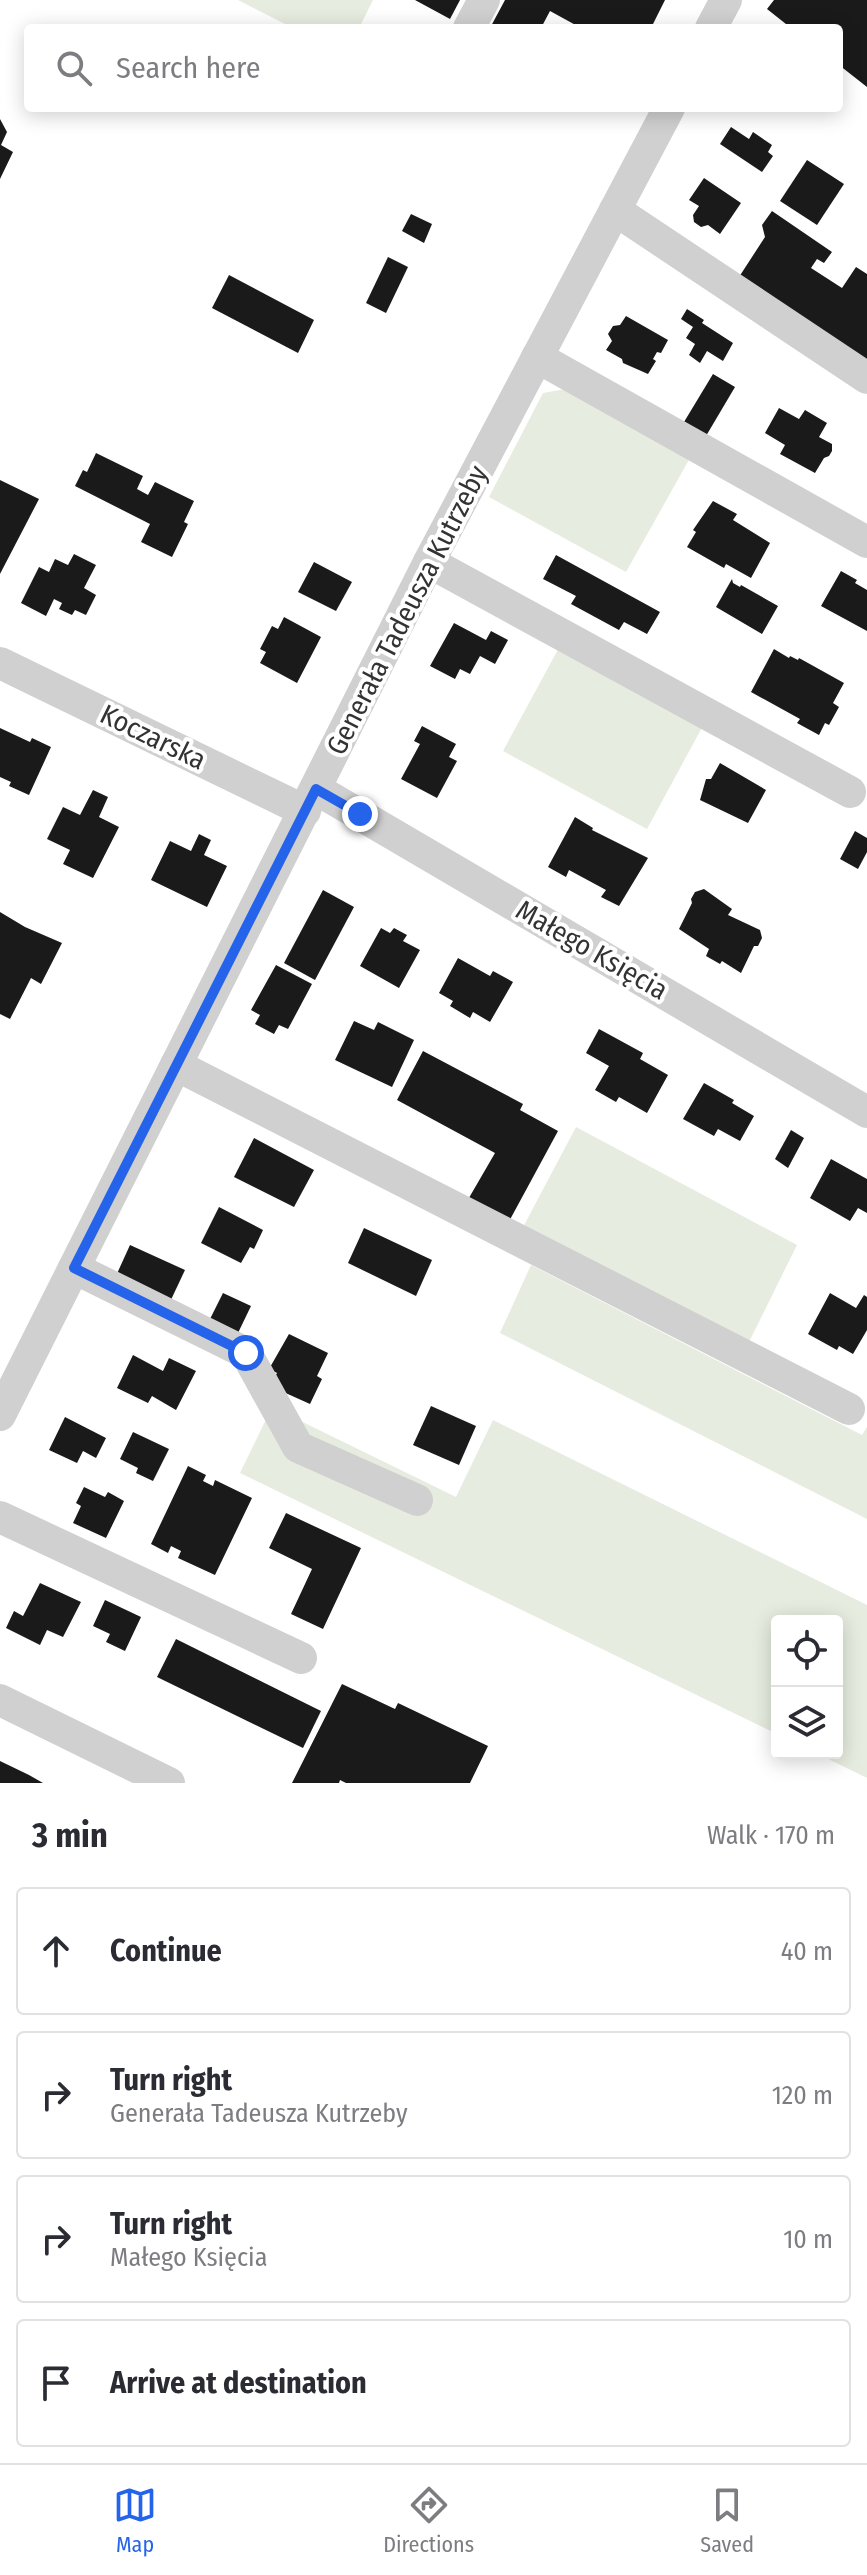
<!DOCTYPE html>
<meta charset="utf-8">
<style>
body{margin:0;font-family:"Fira Sans Condensed",sans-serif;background:#f7f7f7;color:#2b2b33}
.controls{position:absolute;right:24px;bottom:24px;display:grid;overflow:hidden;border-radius:8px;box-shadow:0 4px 20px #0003}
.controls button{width:72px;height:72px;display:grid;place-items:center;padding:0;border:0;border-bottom:2px solid #e1e1e2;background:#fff;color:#2b2b33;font:40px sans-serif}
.stop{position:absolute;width:24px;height:24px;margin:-18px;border:6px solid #2563eb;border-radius:50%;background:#fff}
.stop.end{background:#2563eb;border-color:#fff;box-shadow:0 2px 8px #0008}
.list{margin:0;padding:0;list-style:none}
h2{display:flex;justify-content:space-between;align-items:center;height:104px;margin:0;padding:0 32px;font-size:34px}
h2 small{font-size:26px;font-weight:400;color:#7c7c81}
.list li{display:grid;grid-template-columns:52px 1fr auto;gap:24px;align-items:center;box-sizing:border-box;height:128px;margin:0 16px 16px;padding:0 16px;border:2px solid #e1e1e2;border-radius:8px}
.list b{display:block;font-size:30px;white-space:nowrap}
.list p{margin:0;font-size:26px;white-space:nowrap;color:#7c7c81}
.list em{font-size:26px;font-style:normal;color:#7c7c81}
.icon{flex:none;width:44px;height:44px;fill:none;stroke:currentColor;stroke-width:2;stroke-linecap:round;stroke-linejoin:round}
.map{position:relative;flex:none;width:867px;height:1783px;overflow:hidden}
.search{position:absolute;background:#fff;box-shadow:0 4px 20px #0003;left:24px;right:24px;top:24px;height:88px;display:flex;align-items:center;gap:20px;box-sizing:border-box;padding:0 28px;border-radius:8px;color:#7c7c81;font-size:30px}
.sheet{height:680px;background:#fff}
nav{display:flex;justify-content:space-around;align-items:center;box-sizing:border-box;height:112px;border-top:2px solid #e1e1e2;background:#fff;font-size:22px;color:#7c7c81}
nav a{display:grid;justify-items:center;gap:4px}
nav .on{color:#2563eb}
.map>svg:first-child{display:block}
.green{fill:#e6ecdf}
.building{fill:#1a1a1a}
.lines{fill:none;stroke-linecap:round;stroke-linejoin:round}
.minor{stroke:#d0d0d0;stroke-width:32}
.route{stroke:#2563eb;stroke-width:10}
.labels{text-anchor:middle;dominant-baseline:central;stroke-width:8;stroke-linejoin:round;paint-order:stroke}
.street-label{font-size:28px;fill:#333;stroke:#fff}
</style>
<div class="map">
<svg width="867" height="1783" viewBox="0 0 867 1783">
<rect width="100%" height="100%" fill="#fff"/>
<g class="green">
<polygon points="238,0 373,0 359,28 293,28"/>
<polygon points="571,388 690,458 626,572 489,497 543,393"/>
<polygon points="561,644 705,722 647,829 503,751"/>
<polygon points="576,1127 797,1245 746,1348 521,1231"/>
<polygon points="531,1265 862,1435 867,1427 867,1519 500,1333"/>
<polygon points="272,1407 456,1497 493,1420 867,1605 867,1778 816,1753 837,1753 837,1621 777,1621 777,1734 240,1473"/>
</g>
<g class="building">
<polygon points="415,0 460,0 450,19"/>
<polygon points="505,0 665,0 651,28 581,28 550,11 541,28 490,28"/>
<polygon points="774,0 867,0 867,87 839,65 839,28 791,28 767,9"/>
<polygon points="0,119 7,132 1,145 13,152 0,179"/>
<polygon points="731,127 749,139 753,132 772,145 768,152 773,156 762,172 720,144"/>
<polygon points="807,160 844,184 817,225 780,201"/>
<polygon points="704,178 741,203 720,234 708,225 701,227 694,222 693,215 699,206 689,200"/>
<polygon points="772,211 832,252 824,263 817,259 811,268 842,288 856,267 867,274 867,363 739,277 765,237 762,225"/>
<polygon points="411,214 432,224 424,243 402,231"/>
<polygon points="388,257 408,267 386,313 366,303"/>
<polygon points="229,275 314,320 298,353 212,308"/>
<polygon points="687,309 704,320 702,323 733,343 723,361 707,351 700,363 689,355 695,344 686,338 693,327 681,319"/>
<polygon points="626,316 668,340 661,353 657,352 653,359 656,361 648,374 623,363 622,359 606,350 612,341 608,334 613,326 620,325"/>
<polygon points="713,374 735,387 706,436 684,422"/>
<polygon points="779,408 799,419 805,410 827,423 819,437 832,444 832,451 829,456 824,458 815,473 780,454 785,445 765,433"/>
<polygon points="96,453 143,476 137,489 148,495 155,482 194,501 184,522 188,524 172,557 141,542 150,524 75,486 83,470 87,472"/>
<polygon points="0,480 39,499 0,574"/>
<polygon points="713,501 737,514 733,520 770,543 751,578 726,564 724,568 687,547 696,532 693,530"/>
<polygon points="74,554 96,565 84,588 96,595 86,615 75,610 72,615 59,609 62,603 54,599 46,616 21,603 39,567 49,572 55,559 68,565"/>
<polygon points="556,555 660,612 647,634 624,622 619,630 571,604 576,596 543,579"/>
<polygon points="314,562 352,582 336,611 298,592"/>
<polygon points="841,571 857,580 855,583 867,590 867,631 821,606"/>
<polygon points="732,579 733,583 740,587 741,585 778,606 762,634 716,607"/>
<polygon points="284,617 321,637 297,683 260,663 266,652 260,649 272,626 278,629"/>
<polygon points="454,623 486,640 491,631 508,640 495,664 480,656 470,674 460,669 455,679 430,666"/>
<polygon points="774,649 789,658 790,656 798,660 799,658 844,683 833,703 839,707 829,725 825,723 819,735 797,723 800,719 751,692"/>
<polygon points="422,726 456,744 449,757 457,761 437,798 401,779 420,744 414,741"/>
<polygon points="0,728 30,742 32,738 51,747 29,795 9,786 11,782 0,777"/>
<polygon points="720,763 766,790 748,823 700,800 706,779 711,779"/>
<polygon points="93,790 108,797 99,817 119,827 93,878 63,864 70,850 47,839 63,807 80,815"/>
<polygon points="575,817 593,828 592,830 648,858 619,906 601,897 606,890 569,870 566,877 548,867"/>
<polygon points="855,831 867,838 867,852 858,869 840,859"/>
<polygon points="199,834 211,840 204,855 227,866 207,907 151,880 170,841 191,851"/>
<polygon points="704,889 732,909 728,915 760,930 762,938 758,946 754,946 741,973 722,961 720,964 706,956 709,949 679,929 692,903 691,899 695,892"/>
<polygon points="323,890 354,907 315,980 284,963"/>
<polygon points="0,912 25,927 62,943 41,984 31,978 10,1019 0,1014"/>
<polygon points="381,928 390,933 394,928 407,935 403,941 420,950 399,988 360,966"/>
<polygon points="458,958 490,976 493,971 513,982 490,1022 473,1012 470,1018 450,1006 453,1001 439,993"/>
<polygon points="276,965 312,984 288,1029 279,1025 274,1034 255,1024 260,1015 251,1010"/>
<polygon points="354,1021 374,1030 378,1022 414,1040 392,1087 335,1060"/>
<polygon points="599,1029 643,1053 640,1059 668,1075 647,1113 619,1097 616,1102 595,1090 609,1066 586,1053"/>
<polygon points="423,1051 523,1104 520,1110 558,1131 507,1225 466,1203 495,1153 397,1100"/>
<polygon points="704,1083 734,1100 732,1103 754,1116 740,1141 718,1129 714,1136 683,1119"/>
<polygon points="791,1130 804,1138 788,1168 775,1159"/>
<polygon points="254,1138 314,1170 294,1207 234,1177"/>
<polygon points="831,1159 867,1179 867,1213 858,1208 850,1221 810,1198"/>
<polygon points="219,1207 263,1230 254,1249 250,1247 241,1263 201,1243"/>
<polygon points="364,1228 432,1260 416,1296 348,1263"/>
<polygon points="130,1245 185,1270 169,1304 115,1278"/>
<polygon points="223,1293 251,1306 237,1335 209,1321"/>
<polygon points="830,1293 856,1308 864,1295 867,1297 867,1330 853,1354 839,1346 837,1350 808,1334"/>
<polygon points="289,1334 328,1353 317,1376 322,1379 310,1404 270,1386 277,1373 269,1369"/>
<polygon points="133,1355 163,1371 169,1358 196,1371 176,1410 152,1396 148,1403 117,1388"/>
<polygon points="431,1406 476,1426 459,1465 413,1445"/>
<polygon points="65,1417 106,1438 96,1458 83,1451 77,1463 49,1450"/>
<polygon points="133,1432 169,1449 153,1481 136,1473 138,1468 120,1459"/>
<polygon points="188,1466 206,1475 203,1481 213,1486 215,1480 252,1498 215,1575 178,1558 181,1551 171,1546 168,1553 151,1544"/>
<polygon points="84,1487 105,1497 108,1492 124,1501 106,1538 73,1523 81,1506 76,1503"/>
<polygon points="286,1513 361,1548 323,1629 291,1614 312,1569 269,1548"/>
<polygon points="40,1583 81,1602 63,1637 47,1630 40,1645 6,1628 14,1611 23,1616"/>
<polygon points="105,1600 141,1617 125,1651 106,1642 110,1634 93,1626"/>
<polygon points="176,1639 321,1711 303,1748 157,1677"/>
<polygon points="342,1684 395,1709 398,1703 488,1746 470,1783 346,1783 340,1780 339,1783 292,1783"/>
<polygon points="0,1761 29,1775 43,1783 0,1783"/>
</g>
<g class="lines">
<g class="minor">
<polyline points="469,28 484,0"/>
<polyline points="711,28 726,0"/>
<polyline points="615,210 867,378"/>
<polyline points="537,357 867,542"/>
<polyline points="429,562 850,792"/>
<polyline points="0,663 305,811"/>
<polyline points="316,789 867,1112"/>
<polyline points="176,1065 849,1409"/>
<polyline points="74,1268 246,1353 298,1447 417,1500"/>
<polyline points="0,1415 429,562 669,108"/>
<polyline points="0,1517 301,1658"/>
<polyline points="0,1700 169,1783"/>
</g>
</g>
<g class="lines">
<polyline class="route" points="246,1353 74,1268 316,789 360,814"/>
</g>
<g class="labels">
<g class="street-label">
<text transform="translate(407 610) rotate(-63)">Generała Tadeusza Kutrzeby</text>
<text transform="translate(153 737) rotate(26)">Koczarska</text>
<text transform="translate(592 950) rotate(30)">Małego Księcia</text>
</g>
</g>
</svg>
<div class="controls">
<button><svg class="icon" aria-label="locate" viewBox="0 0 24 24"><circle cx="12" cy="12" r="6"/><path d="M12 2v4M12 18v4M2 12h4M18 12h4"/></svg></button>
<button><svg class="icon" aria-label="layers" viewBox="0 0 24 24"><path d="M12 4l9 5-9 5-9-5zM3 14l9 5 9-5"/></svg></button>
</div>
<div class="stop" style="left:246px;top:1353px"></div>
<div class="stop end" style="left:360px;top:814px"></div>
<div class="search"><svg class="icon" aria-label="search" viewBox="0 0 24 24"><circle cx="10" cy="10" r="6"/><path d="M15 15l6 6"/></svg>Search here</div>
</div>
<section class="sheet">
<h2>3 min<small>Walk · 170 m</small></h2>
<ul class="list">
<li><svg class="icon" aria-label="ahead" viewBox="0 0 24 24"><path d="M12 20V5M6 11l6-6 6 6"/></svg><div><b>Continue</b></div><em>40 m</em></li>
<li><svg class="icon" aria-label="right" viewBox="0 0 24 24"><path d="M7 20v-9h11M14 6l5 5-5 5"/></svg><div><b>Turn right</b><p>Generała Tadeusza Kutrzeby</p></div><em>120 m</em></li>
<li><svg class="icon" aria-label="right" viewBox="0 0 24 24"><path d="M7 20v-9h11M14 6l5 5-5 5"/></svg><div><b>Turn right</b><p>Małego Księcia</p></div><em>10 m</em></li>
<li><svg class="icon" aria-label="arrive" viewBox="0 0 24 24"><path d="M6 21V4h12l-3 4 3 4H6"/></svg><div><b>Arrive at destination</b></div></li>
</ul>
</section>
<nav>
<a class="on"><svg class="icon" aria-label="map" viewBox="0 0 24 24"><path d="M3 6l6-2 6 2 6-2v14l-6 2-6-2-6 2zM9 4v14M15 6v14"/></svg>Map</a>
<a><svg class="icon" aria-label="directions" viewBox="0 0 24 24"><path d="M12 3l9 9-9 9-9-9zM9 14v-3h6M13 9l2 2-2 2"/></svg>Directions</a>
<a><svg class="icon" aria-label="saved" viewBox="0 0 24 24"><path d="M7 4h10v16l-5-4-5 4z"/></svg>Saved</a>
</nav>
